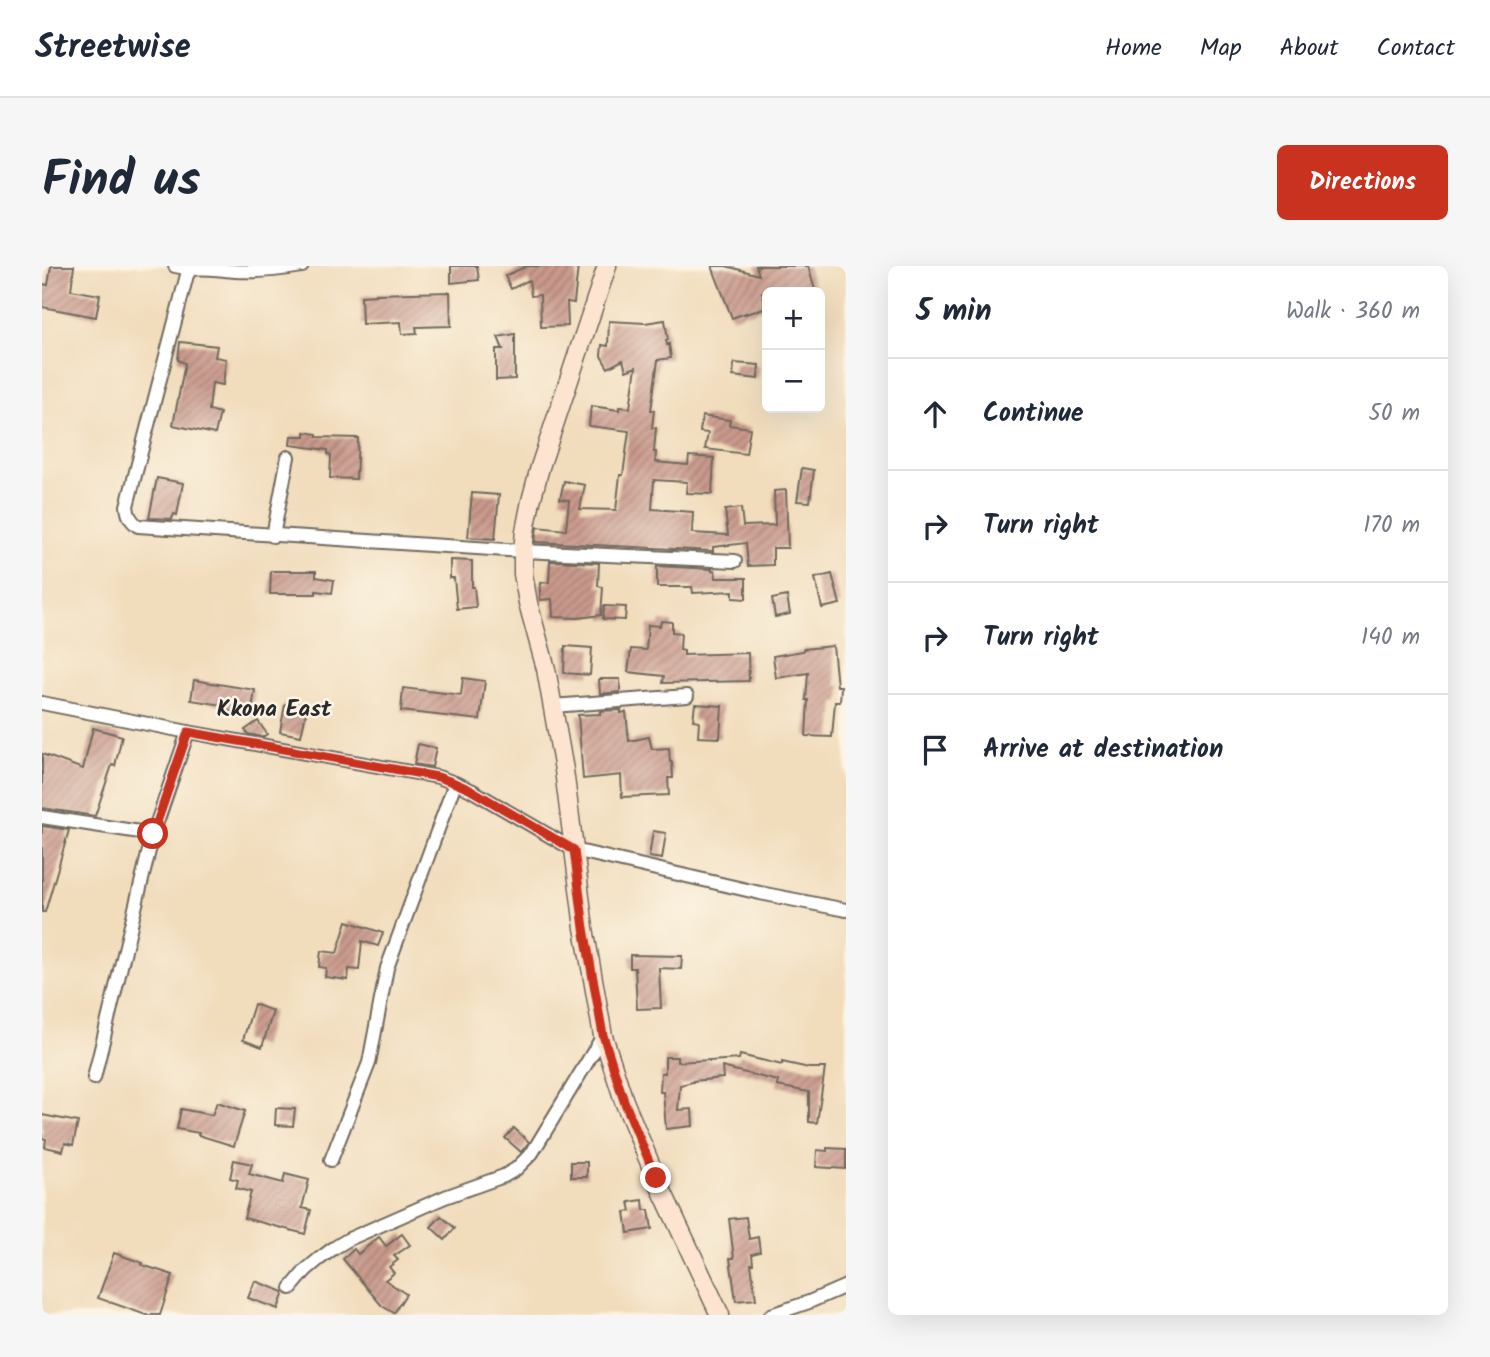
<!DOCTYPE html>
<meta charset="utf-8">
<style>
body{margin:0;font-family:Kalam,sans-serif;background:#f6f6f7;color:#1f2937}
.controls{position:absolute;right:21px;top:21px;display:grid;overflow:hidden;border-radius:10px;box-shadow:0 7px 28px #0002}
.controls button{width:63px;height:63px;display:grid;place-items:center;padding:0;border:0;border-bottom:2px solid #e0e1e3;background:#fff;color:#1f2937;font:35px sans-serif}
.stop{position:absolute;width:21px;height:21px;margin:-16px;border:5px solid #c8321e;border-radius:50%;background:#fff}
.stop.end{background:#c8321e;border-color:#fff;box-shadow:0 2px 7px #0008}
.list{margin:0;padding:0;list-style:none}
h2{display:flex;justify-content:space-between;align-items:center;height:91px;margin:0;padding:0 28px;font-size:30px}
h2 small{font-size:23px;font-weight:400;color:#747a83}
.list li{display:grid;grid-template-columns:46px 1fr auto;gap:21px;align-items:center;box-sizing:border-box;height:112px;padding:0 28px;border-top:2px solid #e0e1e3}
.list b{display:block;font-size:26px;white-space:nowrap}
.list em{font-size:23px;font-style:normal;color:#747a83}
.icon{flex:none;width:38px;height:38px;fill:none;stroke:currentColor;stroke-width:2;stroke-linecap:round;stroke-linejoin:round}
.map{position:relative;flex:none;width:804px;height:1049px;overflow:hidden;border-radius:10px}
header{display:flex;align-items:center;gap:42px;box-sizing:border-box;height:98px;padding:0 35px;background:#fff;border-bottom:2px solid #e0e1e3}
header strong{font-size:33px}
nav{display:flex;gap:38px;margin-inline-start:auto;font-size:24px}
.intro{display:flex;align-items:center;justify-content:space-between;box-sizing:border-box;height:168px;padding:0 42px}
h1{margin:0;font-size:49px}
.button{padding:18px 32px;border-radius:10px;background:#c8321e;color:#fff;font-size:24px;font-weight:700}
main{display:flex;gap:42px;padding:0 42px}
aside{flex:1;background:#fff;border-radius:10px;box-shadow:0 7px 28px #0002}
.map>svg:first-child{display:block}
.building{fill:url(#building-hatch)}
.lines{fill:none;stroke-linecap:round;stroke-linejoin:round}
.street-casing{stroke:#70695d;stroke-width:16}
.secondary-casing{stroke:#70695d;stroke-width:21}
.street{stroke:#fff;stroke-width:12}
.secondary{stroke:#fde4d1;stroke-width:18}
.route{stroke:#c8321e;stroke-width:9}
.labels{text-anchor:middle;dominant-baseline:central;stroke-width:5;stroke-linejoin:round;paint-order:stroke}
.quarter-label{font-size:23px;font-weight:bold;fill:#2b2b2b;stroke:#fcf5e5}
</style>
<header>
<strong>Streetwise</strong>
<nav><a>Home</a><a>Map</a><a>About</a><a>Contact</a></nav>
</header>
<div class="intro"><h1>Find us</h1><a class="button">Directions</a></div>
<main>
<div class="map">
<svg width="804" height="1049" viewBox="0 0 804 1049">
<defs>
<pattern id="building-hatch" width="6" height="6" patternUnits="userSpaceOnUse" patternTransform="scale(1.75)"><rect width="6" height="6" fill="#c9998c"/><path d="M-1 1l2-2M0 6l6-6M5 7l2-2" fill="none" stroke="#a37d73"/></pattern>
</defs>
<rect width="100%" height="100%" fill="#fcf5e5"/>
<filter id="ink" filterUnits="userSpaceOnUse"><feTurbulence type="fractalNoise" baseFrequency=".0143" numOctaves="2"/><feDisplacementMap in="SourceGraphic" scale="14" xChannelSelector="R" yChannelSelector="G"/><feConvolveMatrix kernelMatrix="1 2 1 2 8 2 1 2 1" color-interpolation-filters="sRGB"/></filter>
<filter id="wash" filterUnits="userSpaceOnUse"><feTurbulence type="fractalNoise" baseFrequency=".00686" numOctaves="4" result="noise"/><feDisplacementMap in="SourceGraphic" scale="28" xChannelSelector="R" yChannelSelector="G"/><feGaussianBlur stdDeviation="1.57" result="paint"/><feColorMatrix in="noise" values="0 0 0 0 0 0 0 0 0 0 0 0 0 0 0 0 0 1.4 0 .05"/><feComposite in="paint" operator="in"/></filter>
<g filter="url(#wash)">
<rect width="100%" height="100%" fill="#f1dcbb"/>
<g id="blocks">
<g class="building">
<polygon points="9,0 32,0 29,24 58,29 54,51 0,41 0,18 6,19"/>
<polygon points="409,0 435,0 437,14 409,17"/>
<polygon points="485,0 536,0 532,37 525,36 526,60 499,61 498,29 489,30 487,14 469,23 463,10"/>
<polygon points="670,0 684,0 717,9 714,0 766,0 773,24 764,26 720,26 724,42 704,48 704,47 690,52"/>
<polygon points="408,26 409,60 374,61 375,67 360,68 359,56 320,58 319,30 334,29 334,28"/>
<polygon points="623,54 626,74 624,74 625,79 627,78 629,92 616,94 609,144 612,144 610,162 614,162 612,186 614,186 613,196 646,199 647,190 672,192 670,228 644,227 645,216 612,214 610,243 651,246 650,267 686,269 683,244 699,242 701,260 733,259 732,225 744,224 746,282 731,282 731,299 706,300 704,277 671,281 671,285 493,276 495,261 524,264 527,234 518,233 522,215 543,219 538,243 574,244 578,209 581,209 587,165 547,160 549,140 577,144 577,141 588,142 594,101 584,105 581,94 566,102 559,90 560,79 566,80 567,55 603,57"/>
<polygon points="473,68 473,113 454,114 454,83 461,83 456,71"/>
<polygon points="138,76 175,80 173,91 184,93 181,119 170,117 167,144 178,147 173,168 131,159 143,97 136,94"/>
<polygon points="692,97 717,99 716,113 691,110"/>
<polygon points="660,150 688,154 687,159 708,162 704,188 663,183 666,167 658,166"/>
<polygon points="263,166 275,168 275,171 316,172 314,213 288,212 289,189 286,188 286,184 248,179 249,170 263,170"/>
<polygon points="760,202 772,204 768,236 755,235"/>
<polygon points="115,212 141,217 135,249 132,248 130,253 107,252"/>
<polygon points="430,227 457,229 453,273 426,271"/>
<polygon points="408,294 430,295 430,321 432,321 434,341 415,343 412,312 408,312"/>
<polygon points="508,295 557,297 556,320 561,321 559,349 536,352 511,351 510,333 498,334 498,317 507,316"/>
<polygon points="615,300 670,303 670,305 673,304 674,312 704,312 704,333 691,332 691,325 651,327 650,321 615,321"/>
<polygon points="229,305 274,305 274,311 292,314 290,327 274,325 274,328 228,328"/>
<polygon points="790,308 798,338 780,342 773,312"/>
<polygon points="745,330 748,348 733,351 730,333"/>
<polygon points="562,340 584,341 583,354 561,353"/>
<polygon points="619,355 630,356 630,366 639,367 638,384 642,385 642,389 706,387 707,415 621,417 622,410 586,406 589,383 604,384 606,359 618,360"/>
<polygon points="523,380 550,382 548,409 522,407"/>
<polygon points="791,380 795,420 799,420 798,436 793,436 790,471 764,470 766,434 764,434 766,407 734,412 731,390 761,385 761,383"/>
<polygon points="421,412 443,415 438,454 359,445 361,422 419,429"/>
<polygon points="557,413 578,413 578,426 558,428"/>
<polygon points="152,414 213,424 209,450 180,444 181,439 149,434"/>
<polygon points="243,438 265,442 259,470 238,466"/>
<polygon points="653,438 680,440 678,472 656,471 657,455 651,454"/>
<polygon points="579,444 579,447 584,446 587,475 607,471 610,483 627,482 628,496 630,496 631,512 626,512 627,529 580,531 579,509 541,513 536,449 558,448 558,445"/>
<polygon points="216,455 225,468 221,471 206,468 203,464"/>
<polygon points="51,462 80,470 73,500 70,499 53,550 0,542 0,488 41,503"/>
<polygon points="376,478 394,482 390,501 372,498"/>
<polygon points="0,560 27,564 3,646 0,646"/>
<polygon points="611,565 624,567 620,593 607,591"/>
<polygon points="305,655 341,667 336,680 320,675 317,704 307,703 306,714 283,711 284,702 277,701 279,685 295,687"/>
<polygon points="588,689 640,690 639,703 617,702 619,742 595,743 593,702 588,702"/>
<polygon points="212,738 231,745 220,781 201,774"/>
<polygon points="698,789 740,799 740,796 767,802 783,802 775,857 767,856 767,826 735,820 736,815 680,801 681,812 651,815 651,816 638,819 636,844 650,843 651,860 624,863 621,826 618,826 619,807 623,807 623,791 635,791 635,796 668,794 668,795 697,793"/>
<polygon points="175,836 203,845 192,880 156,869 157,867 135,863 139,843 170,849"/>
<polygon points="234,842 253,843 251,860 233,859"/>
<polygon points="0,849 36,856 31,879 23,877 21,885 3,881 4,873 0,872"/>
<polygon points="472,862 487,876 479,886 463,872"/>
<polygon points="785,882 804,883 804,903 774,901 775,884 785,885"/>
<polygon points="192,894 210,898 207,908 241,917 243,908 267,914 260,942 269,944 263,968 202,952 209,926 194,922 196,914 188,912"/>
<rect x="529" y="896" width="16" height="15"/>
<polygon points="601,934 602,944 607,944 610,963 586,967 583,946 589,945 587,936"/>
<polygon points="399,950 413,962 403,974 389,961"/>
<polygon points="704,951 707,973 716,971 718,986 710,988 711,998 709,998 714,1033 694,1035 688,992 692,992 687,953"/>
<polygon points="360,968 368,979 352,990 356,994 347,1001 352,1007 343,1014 364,1028 352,1047 340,1040 301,993 312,983 316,988 337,971 344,980"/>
<polygon points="72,987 101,997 100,999 131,1009 118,1049 104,1049 56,1032"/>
<polygon points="213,1015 242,1026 236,1043 206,1032"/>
</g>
</g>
</g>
<g filter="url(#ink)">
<use href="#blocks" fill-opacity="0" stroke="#70695d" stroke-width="2"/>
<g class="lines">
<defs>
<g id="street">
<polyline points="133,0 149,3"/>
<path d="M260,0C238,4 216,6 193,5C179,4 164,1 149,3L145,9L85,240C86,249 88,254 96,260L481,285L693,295"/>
<polyline points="231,270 246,191"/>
<polyline points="0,437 146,466 396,511 413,517 429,524 532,584 718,627 804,644"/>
<polyline points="510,440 645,430"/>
<polyline points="0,551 111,568"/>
<polyline points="52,812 111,568 146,466"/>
<polyline points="289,894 327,797 345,702 413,517"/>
<polyline points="249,1022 264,1004 277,993 292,982 307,973 403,931 462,910 474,903 490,887 561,770"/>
<polyline points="729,1049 767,1036 804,1020"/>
</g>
<polyline id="secondary" points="565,0 498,201 489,235 483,265 481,285 481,308 486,337 504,403 522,504 542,662 561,770 582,835 614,912 678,1049"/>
</defs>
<use href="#street" class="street-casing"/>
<use href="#secondary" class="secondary-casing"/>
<use href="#street" class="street"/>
<use href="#secondary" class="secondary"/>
</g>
</g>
<g class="lines" filter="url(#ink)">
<polyline class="route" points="111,568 146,466 396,511 413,517 429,524 532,584 542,662 561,769 582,835 614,912"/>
</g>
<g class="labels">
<g class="quarter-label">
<text x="232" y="444">Kkona East</text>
</g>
</g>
</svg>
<div class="controls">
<button>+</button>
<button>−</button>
</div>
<div class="stop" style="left:111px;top:568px"></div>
<div class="stop end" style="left:614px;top:912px"></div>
</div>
<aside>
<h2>5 min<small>Walk · 360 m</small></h2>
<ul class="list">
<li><svg class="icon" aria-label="ahead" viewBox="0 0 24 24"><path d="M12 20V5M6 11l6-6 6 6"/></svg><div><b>Continue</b></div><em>50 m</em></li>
<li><svg class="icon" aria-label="right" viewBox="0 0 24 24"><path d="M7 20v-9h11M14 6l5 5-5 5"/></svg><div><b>Turn right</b></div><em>170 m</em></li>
<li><svg class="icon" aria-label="right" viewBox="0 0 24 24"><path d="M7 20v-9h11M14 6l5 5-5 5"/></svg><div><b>Turn right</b></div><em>140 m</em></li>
<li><svg class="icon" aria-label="arrive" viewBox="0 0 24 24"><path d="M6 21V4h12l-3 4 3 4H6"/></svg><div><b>Arrive at destination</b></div></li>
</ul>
</aside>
</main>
